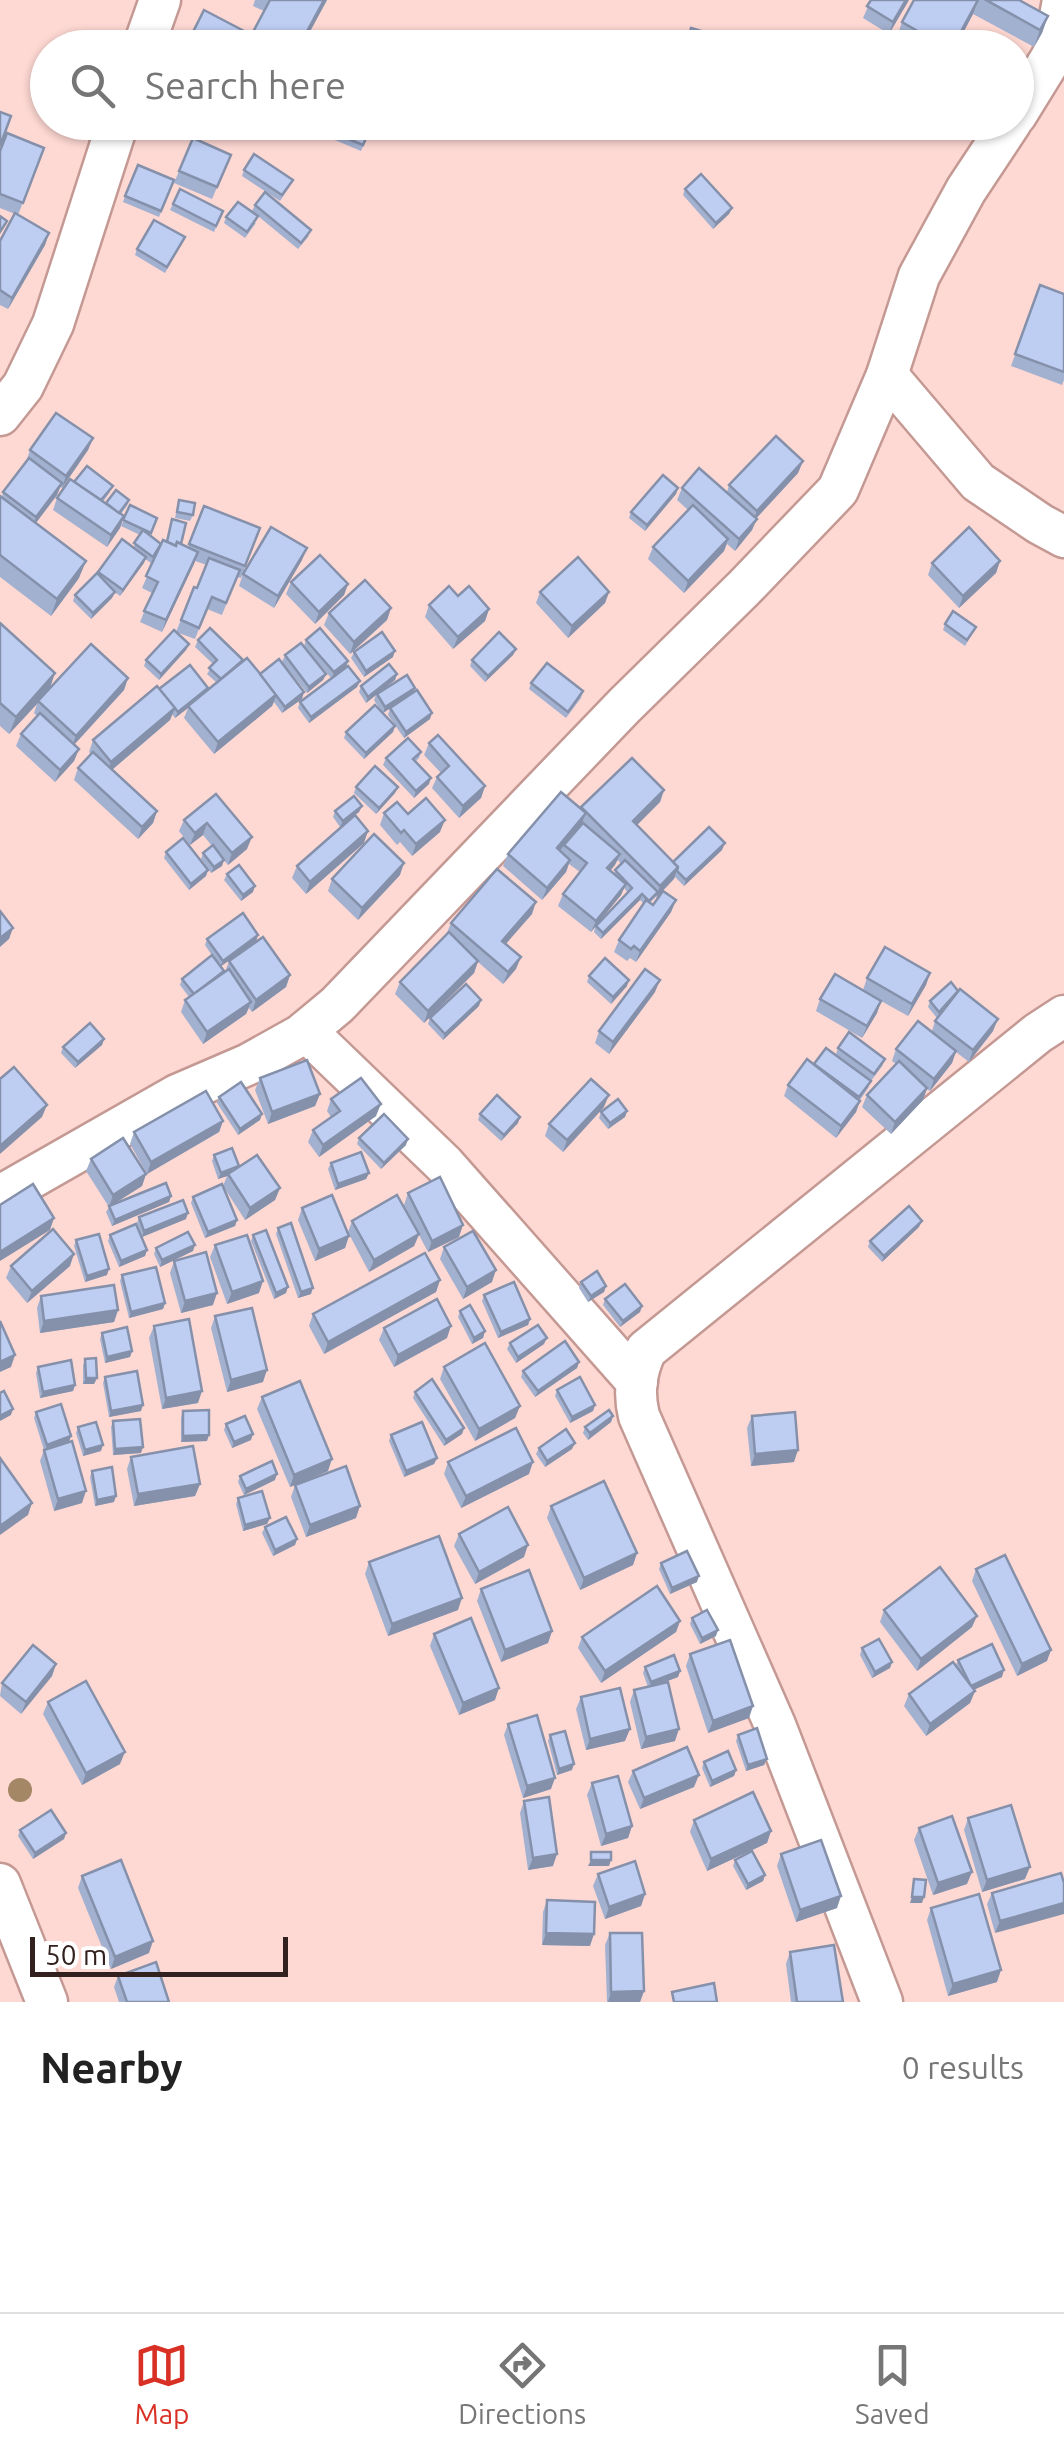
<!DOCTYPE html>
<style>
body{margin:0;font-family:Ubuntu,sans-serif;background:#f2f2f2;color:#222}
.scale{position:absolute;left:30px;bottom:25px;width:258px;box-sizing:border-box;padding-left:10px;border:5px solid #32211f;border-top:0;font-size:28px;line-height:35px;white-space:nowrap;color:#32211f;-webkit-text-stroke:8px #fff;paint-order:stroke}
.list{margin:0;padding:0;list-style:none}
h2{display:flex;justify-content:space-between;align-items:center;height:130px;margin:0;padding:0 40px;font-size:42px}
h2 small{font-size:32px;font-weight:400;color:#767676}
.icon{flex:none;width:55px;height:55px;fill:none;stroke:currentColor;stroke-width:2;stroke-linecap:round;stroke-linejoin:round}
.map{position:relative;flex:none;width:1064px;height:2002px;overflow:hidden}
.search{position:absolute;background:#fff;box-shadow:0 2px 8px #0004;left:30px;right:30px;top:30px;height:110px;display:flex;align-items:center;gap:25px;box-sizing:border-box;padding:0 35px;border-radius:55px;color:#767676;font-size:38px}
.sheet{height:310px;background:#fff}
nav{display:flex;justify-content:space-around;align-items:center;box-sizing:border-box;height:140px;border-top:2px solid #e0e0e0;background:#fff;font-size:28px;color:#767676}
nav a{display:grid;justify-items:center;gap:5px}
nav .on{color:#d93025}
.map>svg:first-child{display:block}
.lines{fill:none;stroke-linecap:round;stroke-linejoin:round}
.street-casing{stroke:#c59993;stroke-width:45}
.street{stroke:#fff;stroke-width:40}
.tree{fill:#a48765}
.wall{fill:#a3b1d1;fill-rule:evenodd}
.shaded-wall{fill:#8590aa}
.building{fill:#becef3;stroke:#8590aa;stroke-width:2.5}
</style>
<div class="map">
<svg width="1064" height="2002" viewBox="0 0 1064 2002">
<rect width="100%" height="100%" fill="#fed8d3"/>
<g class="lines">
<defs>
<g id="street">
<polyline points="143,48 160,0"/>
<polyline points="1016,115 1053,55 1063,0"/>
<polyline points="887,375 978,482 1040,524 1064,537"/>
<polyline points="0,415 23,386 53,324 118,122"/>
<polyline points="306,1031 444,1164 637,1382"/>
<polyline points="0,1196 177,1095 249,1064 301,1035 337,1005 624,706 744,588 838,490 887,375 919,276 966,190 1011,122"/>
<polyline points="0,1884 47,2002"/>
<path d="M882,2002L775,1725L639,1416C633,1392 636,1372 646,1350L1038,1033L1064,1016"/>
</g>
</defs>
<use href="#street" class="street-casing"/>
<use href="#street" class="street"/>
</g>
<circle class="tree" cx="20" cy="1790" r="12"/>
<g class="wall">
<polygon points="255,0 327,0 301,48 247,48 253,32 264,11 253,6"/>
<polygon points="871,0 909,0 889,34 863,18"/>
<polygon points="914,0 1019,0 1048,16 1042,33 1034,47 973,14 955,48 910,48 896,40 902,22"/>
<polygon points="336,122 373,122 361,151 330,138"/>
<polygon points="193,138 231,155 212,199 174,183"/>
<polygon points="44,148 18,215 49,233 45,245 8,309 0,305 0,241 15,214 0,208 0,151"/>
<polygon points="244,170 290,186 280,201 242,176"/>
<polygon points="174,180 159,217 123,202 125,196"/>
<polygon points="180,189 223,211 214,232 170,210"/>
<polygon points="685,189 732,208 729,214 713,229 683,195"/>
<polygon points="255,205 309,236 298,249 252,211"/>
<polygon points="226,217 256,223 245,238 224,223"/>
<polygon points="185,237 165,273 135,255 137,249"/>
<polygon points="1040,285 1064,294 1064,380 1062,385 1011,366"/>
<polygon points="93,438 88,450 62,488 60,487 57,495 36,523 79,578 51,616 0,577 0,496 2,497 3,492 26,462 30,450"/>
<polygon points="803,461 798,473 756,518 752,530 735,551 727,544 724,551 684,593 648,559 653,547 688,510 677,500 682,488 727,492 729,485"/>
<polygon points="74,482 110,492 103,502 105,503 129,500 127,506 121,514 124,516 120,528 107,547 53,510 57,498"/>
<polygon points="678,488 676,494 645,531 629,518 631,512"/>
<polygon points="179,500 193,515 190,521 175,518"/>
<polygon points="130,505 157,518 150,535 161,544 166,541 172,519 181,544 188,547 204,506 260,528 241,578 237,577 222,615 207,609 195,639 176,632 194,587 197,588 207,565 195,561 162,632 140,622 152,593 142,588 156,556 151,563 145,559 120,596 113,591 115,592 112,598 91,619 73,601 75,595 98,574 122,539 133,548 140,535 121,526"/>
<polygon points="302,560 274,608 239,586 243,574"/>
<polygon points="1000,561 996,573 959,608 928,575 932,563"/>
<polygon points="291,582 348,584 344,595 315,624 286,594"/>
<polygon points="540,592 609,592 605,603 568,638 536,603"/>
<polygon points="458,596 489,609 485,621 453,649 425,617 429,605"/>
<polygon points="391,608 387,620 350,654 324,625 329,613"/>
<polygon points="0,623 50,689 128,678 124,690 74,745 79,749 74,761 55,782 16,746 21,734 37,716 34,713 37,704 9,734 0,726"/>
<polygon points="945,624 976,627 965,646 943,630"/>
<polygon points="198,640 243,660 260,674 302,699 282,713 274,702 272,706 214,754 184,718 188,708 175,718 172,714 170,720 112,770 157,811 153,823 138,839 74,780 78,768 91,754 89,752 93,740 159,689 207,690 217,683 207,674 213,664 195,647"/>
<polygon points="306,640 348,661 346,667 360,681 357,687 309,723 298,708 300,702 331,678 304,646"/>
<polygon points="189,644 186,650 159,680 144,666 146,660"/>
<polygon points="516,649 513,655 485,682 470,666 472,660"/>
<polygon points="354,652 393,657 364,677 351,658"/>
<polygon points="285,655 326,674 323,680 307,693 282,662"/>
<polygon points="397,674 395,680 379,693 413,693 430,719 404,738 388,715 390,708 397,704 383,713 395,726 393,732 364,759 344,738 346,732 382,713 374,700 376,695 366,703 359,692 361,686"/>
<polygon points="531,683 583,691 581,698 566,718 529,689"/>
<polygon points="429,743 485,786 481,798 459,818 432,788 437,777 441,773 424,755"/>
<polygon points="421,752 419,758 416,761 429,784 414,798 383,765 386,758"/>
<polygon points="356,787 395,793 376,814 354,793"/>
<path d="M664,790L660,802L637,825L673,862L722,850L684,886L675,877L650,903L653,905L676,900L671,912L636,962L630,958L627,961L614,952L619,940L644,904L640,900L601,939L594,932L595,927L591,932L558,906L563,894L580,872L569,864L566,872L542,900L503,866L508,854L580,809L581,807ZM618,860L621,864L613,874L610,871ZM624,888L628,893L600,921L621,895Z"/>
<polygon points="216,794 247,849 228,865 223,859 222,866 211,873 201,859 203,853 212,846 203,835 190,845 179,831 184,820"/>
<polygon points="362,806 359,812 355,815 364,843 306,894 292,878 297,866 340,827 333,817 335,811"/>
<polygon points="384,813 408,814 440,832 412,856 400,842 397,845 380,825"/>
<polygon points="166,852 208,870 206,876 189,890 164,858"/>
<polygon points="227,874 253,892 241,901 224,880"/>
<polygon points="400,875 358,920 328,891 332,879"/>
<polygon points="243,913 221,967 225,972 229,961 290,975 286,987 252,1012 249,1008 246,1014 203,1044 181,1012 185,1000 189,997 180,985 182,979 215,960 205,945 207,939"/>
<polygon points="532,914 505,944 516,969 503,984 478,962 474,973 424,1023 395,994 400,982 446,935 451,923"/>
<polygon points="930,973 926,985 908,1016 881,1001 877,1013 862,1038 816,1011 820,999 863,990 867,978"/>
<polygon points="589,976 627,986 611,1004 587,982"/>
<polygon points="655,992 609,1054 595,1043 599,1031"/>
<polygon points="930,1001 993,1031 969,1062 956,1052 952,1063 930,1091 927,1089 923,1100 891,1134 862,1107 867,1095 896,1064 892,1061 896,1049 932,1031 935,1021 941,1013 937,1018 928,1007"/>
<polygon points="479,1006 443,1040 428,1024 430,1018"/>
<polygon points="104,1039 102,1045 75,1068 61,1053 63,1047"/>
<polygon points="838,1048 883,1065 871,1081 836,1054"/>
<polygon points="814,1065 869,1087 860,1100 856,1112 836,1138 784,1096 788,1085"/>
<polygon points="260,1078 320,1094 315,1106 268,1124 255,1090"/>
<polygon points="219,1097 260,1120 238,1135 217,1103"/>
<polygon points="331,1099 376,1116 319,1157 308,1142 313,1130 331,1117 327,1111"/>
<polygon points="604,1107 563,1152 545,1136 549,1124"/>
<polygon points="627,1111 625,1117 608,1129 599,1118 601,1112"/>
<polygon points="480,1114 518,1123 501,1141 478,1120"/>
<polygon points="223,1121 219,1132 147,1174 130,1144 134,1132"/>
<polygon points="359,1138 406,1145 381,1169 357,1144"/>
<polygon points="214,1155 280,1188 275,1200 245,1220 223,1186 227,1176 218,1179 212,1161"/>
<polygon points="91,1159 146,1174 142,1186 112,1205 171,1196 169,1202 112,1226 106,1212 109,1207 86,1171"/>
<polygon points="331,1163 369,1173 366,1179 335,1190 328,1169"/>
<polygon points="408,1193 459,1237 428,1252 419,1235 414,1246 369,1272 349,1234 345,1248 315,1261 298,1220 302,1208 348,1232 352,1221 416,1230 404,1205"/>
<polygon points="193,1197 237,1220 235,1226 205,1238 191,1203"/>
<polygon points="139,1217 186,1219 142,1237 137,1223"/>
<polygon points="919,1227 882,1262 868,1247 870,1241"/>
<polygon points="278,1228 311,1294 298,1298 276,1234"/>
<polygon points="110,1235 147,1250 145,1256 119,1267 108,1241"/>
<polygon points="253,1235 286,1293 274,1299 251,1241"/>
<polygon points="76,1240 107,1275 85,1282 74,1246"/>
<polygon points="215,1245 259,1293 227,1304 210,1257"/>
<polygon points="444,1247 492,1282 463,1299 440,1259"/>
<polygon points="156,1248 193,1251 160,1267 154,1254"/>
<polygon points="174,1261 213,1305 181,1313 170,1273"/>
<polygon points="11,1266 70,1266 27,1303 6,1278"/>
<polygon points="122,1275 165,1303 163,1309 129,1318 120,1281"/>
<polygon points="440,1280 436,1292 324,1354 309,1326 313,1314"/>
<polygon points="581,1282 606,1286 604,1292 588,1302 579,1288"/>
<polygon points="484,1295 530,1319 528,1325 498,1338 482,1301"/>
<polygon points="41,1296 118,1310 114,1322 40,1333 37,1308"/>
<polygon points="605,1299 642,1306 640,1312 620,1327 603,1305"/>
<polygon points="460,1311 485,1331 483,1338 472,1344 458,1317"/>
<polygon points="215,1316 263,1382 227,1392 211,1328"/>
<polygon points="154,1326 198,1403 162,1409 149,1338"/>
<polygon points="384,1328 447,1338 394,1367 379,1340"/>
<polygon points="102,1333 132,1351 130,1357 105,1363 100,1339"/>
<polygon points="510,1343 544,1344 516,1363 507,1349"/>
<polygon points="85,1359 97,1378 94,1384 83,1384 83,1365"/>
<polygon points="579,1362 577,1368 535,1397 521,1377 523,1371"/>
<polygon points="38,1367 75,1385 73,1391 40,1398 36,1373"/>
<polygon points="444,1367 520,1406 515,1418 475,1441 440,1379"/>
<polygon points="105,1377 141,1411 109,1417 103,1383"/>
<polygon points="557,1390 595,1405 593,1411 570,1423 555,1396"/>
<polygon points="415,1392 464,1428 462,1434 444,1446 413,1398"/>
<polygon points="262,1397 328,1471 290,1487 257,1409"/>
<polygon points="183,1411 207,1441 181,1442 181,1418"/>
<polygon points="36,1412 69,1442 82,1503 54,1511 40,1461 44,1450 34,1418"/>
<polygon points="613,1416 611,1422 588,1440 583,1433 585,1427"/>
<polygon points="752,1416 794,1462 751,1466 747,1428"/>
<polygon points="113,1421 141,1453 113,1455 111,1427"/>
<polygon points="226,1424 251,1440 232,1448 224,1430"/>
<polygon points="78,1427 101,1451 83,1456 76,1433"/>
<polygon points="391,1435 437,1458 434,1464 404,1477 389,1441"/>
<polygon points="539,1448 572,1449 545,1467 536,1454"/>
<polygon points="131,1457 200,1484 195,1496 134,1506 127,1469"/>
<polygon points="448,1462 529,1474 461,1508 444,1474"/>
<polygon points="92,1471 114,1502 95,1506 90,1477"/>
<polygon points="240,1476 275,1480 244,1495 238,1482"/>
<polygon points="295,1485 356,1518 306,1537 291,1497"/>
<polygon points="238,1498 270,1518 267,1524 243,1531 236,1504"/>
<polygon points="551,1506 637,1553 633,1565 580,1590 547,1518"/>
<polygon points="265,1527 297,1539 295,1545 273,1556 262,1533"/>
<polygon points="459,1534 524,1557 475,1584 454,1546"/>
<polygon points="369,1562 458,1610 388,1636 365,1574"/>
<polygon points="661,1563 697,1582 670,1594 659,1569"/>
<polygon points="976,1569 1047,1661 1017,1676 972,1581"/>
<polygon points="481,1589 552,1631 548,1643 501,1662 477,1601"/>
<polygon points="884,1610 972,1627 917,1671 880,1622"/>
<polygon points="692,1618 716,1636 700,1644 690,1624"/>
<polygon points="680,1621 676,1632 601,1683 578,1648 582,1637"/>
<polygon points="434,1634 495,1700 459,1715 430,1646"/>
<polygon points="862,1648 892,1662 890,1668 872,1678 860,1655"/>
<polygon points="690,1654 749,1718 708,1733 686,1666"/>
<polygon points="958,1660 1002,1677 973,1690 975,1691 970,1703 926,1736 904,1706 909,1694 956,1665"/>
<polygon points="56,1664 52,1676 21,1714 0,1696 2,1683"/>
<polygon points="645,1667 680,1671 678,1677 662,1683 675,1741 641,1749 630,1702 634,1690 648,1687 643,1673"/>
<polygon points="581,1697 625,1741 586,1750 576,1709"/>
<polygon points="48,1702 120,1764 82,1785 43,1714"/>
<polygon points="508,1724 551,1789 523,1798 504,1735"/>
<polygon points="550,1735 572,1770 557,1775 548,1741"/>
<polygon points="738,1735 767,1759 764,1765 746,1771 736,1741"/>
<polygon points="704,1762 736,1770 734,1776 710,1787 702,1768"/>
<polygon points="633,1771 694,1787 640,1809 628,1782"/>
<polygon points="592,1783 632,1826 628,1838 601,1846 587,1795"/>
<polygon points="524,1801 553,1866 528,1870 520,1813"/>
<polygon points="968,1818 1025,1879 982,1892 964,1830"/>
<polygon points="694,1820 771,1831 767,1843 707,1871 690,1832"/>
<polygon points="919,1828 967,1884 933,1895 914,1840"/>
<polygon points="20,1830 66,1833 64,1839 33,1859 18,1836"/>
<polygon points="781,1854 837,1908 796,1922 777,1866"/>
<polygon points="735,1860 765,1875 763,1881 746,1890 733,1866"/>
<polygon points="1061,1873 995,1933 987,1904 992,1893"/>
<polygon points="598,1874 645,1894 641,1906 605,1919 593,1886"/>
<polygon points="82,1876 149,1953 111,1969 78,1888"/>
<polygon points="547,1900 590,1946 542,1945 543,1912"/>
<polygon points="931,1908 997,1982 948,1996 927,1920"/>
<polygon points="610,1933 644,1991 640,2002 607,2002 605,1945"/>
<polygon points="790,1952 843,2002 791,2002 786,1964"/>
<polygon points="118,1976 169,2002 119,2002 114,1987"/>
</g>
<g class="shaded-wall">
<polygon points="324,0 327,0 301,48 298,48"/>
<polygon points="906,0 909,0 889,34 893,22"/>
<polygon points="978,0 973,14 955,48 952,48"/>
<polygon points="1048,16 1042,33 1034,47 1040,30"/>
<polygon points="732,208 729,214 713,229 716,223"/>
<polygon points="49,233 45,245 8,309 12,298"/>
<polygon points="93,438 88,450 62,488 66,476"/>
<polygon points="803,461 798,473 752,523 757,511"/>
<polygon points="62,483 57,495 32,528 36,517"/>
<polygon points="678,488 676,494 645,531 647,525"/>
<polygon points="124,516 120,528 107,547 111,535"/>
<polygon points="757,519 752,530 735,551 739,539"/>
<polygon points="728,539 724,551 684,593 688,581"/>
<polygon points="307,548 302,560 274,608 278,596"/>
<polygon points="198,552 194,564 162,632 166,620"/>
<polygon points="146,557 144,563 120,596 123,590"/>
<polygon points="86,561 79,578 51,616 57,599"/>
<polygon points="1000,561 996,573 959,608 963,596"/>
<polygon points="348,584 344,595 315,624 319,612"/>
<polygon points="115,592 112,598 91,619 93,613"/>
<polygon points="609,592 605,603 568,638 572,626"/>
<polygon points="391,608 387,620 350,654 354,642"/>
<polygon points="489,609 485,621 453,649 458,637"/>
<polygon points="189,644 186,650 159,680 161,674"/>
<polygon points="516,649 513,655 485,682 488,676"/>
<polygon points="395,651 393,657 364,677 366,671"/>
<polygon points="348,661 346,667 332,679 334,672"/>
<polygon points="55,673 49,691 9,734 16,717"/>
<polygon points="326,674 323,680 307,693 309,687"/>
<polygon points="397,674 395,680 366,703 368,697"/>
<polygon points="128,678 124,690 71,748 76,736"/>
<polygon points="360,681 357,687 309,723 311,717"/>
<polygon points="208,688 206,694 175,718 178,712"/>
<polygon points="415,688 412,694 383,713 385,707"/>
<polygon points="304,692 302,699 282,713 285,707"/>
<polygon points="277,694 272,706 214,754 218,742"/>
<polygon points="175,708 170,720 107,774 111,762"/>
<polygon points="432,713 430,719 404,738 406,732"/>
<polygon points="395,726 393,732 364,759 366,753"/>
<polygon points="79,749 74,761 55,782 60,770"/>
<polygon points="431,778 429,784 414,798 416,791"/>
<polygon points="485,786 481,798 459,818 463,806"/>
<polygon points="398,787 395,793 376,814 379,808"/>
<polygon points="664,790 660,802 629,833 633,821"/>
<polygon points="362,806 359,812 340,827 343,821"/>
<polygon points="157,811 153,823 138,839 142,827"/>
<polygon points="586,813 581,825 552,860 557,848"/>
<polygon points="445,820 440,832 412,856 416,844"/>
<polygon points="207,823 203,835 190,845 195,833"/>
<polygon points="368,831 364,843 306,894 310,882"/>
<polygon points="252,837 247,849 228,865 232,853"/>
<polygon points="725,843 722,850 684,886 686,880"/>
<polygon points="620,854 615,865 603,880 607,868"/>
<polygon points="224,860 222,866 211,873 214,867"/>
<polygon points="570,860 566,872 542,900 547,888"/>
<polygon points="404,863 400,875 358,920 362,908"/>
<polygon points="678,867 674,879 656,898 660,886"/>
<polygon points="208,870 206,876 189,890 191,884"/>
<polygon points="626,884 621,895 591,932 596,921"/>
<polygon points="255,886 253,892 241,901 243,895"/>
<polygon points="642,894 640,900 601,939 603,933"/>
<polygon points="676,900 671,912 636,962 640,951"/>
<polygon points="536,902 532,914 498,953 502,941"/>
<polygon points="13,928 9,939 0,947 0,938"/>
<polygon points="258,935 256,942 220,967 223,961"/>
<polygon points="521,957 516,969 503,984 508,972"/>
<polygon points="478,961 474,973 424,1023 428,1011"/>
<polygon points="930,973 926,985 908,1016 912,1004"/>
<polygon points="290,975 286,987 252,1012 256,1000"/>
<polygon points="629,980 627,986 611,1004 613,997"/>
<polygon points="660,980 655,992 609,1054 613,1042"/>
<polygon points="481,1000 479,1006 443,1040 445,1034"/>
<polygon points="881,1001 877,1013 862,1038 867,1026"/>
<polygon points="251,1002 246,1014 203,1044 207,1032"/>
<polygon points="998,1019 993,1031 969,1062 973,1050"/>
<polygon points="104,1039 102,1045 75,1068 78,1062"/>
<polygon points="956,1051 952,1063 930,1091 934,1079"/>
<polygon points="927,1088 923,1100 891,1134 895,1122"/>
<polygon points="320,1094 315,1106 268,1124 272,1112"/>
<polygon points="609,1095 604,1107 563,1152 567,1140"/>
<polygon points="860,1101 856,1112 836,1138 841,1126"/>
<polygon points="381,1104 376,1116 319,1157 323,1145"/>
<polygon points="47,1105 42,1117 0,1154 0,1146"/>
<polygon points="627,1111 625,1117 608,1129 610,1123"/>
<polygon points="262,1114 260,1120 238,1135 240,1129"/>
<polygon points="520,1117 518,1123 501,1141 504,1135"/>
<polygon points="223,1121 219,1132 147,1174 151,1162"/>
<polygon points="408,1139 406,1145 381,1169 384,1163"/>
<polygon points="239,1166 237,1173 218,1179 221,1173"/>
<polygon points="369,1173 366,1179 335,1190 338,1184"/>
<polygon points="146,1174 142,1186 109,1207 113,1195"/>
<polygon points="280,1188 275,1200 245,1220 250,1208"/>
<polygon points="171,1196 169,1202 112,1226 115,1220"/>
<polygon points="188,1213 186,1219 142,1237 144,1231"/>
<polygon points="54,1218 50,1230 0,1261 0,1252"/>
<polygon points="237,1220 235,1226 205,1238 208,1232"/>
<polygon points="922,1221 919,1227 882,1262 884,1256"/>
<polygon points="463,1225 459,1237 428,1252 432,1241"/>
<polygon points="419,1234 414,1246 369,1272 374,1260"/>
<polygon points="349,1236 345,1248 315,1261 319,1249"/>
<polygon points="195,1245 193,1251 160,1267 162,1260"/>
<polygon points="147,1250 145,1256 119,1267 121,1261"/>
<polygon points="74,1254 70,1266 27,1303 32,1291"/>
<polygon points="109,1269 107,1275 85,1282 87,1276"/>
<polygon points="496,1270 492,1282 463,1299 467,1287"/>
<polygon points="440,1280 436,1292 324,1354 328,1342"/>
<polygon points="263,1281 259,1293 227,1304 232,1292"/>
<polygon points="606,1286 604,1292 588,1302 591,1296"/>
<polygon points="288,1287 286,1293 274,1299 276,1293"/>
<polygon points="313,1288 311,1294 298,1298 301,1292"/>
<polygon points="217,1293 213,1305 181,1313 185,1301"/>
<polygon points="165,1303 163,1309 129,1318 131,1312"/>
<polygon points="642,1306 640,1312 620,1327 623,1321"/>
<polygon points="118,1310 114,1322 40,1333 44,1321"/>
<polygon points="530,1319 528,1325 498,1338 501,1332"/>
<polygon points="451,1326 447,1338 394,1367 398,1355"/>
<polygon points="485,1331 483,1338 472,1344 474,1338"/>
<polygon points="547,1338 544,1344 516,1363 518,1357"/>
<polygon points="132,1351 130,1357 105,1363 107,1357"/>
<polygon points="15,1355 11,1367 0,1372 0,1362"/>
<polygon points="579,1362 577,1368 535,1397 538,1391"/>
<polygon points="267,1370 263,1382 227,1392 231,1380"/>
<polygon points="86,1378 97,1378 94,1384 83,1384"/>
<polygon points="75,1385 73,1391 40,1398 43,1392"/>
<polygon points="202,1391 198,1403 162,1409 166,1398"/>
<polygon points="143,1405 141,1411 109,1417 111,1411"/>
<polygon points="595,1405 593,1411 570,1423 572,1417"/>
<polygon points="520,1406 515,1418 475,1441 479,1429"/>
<polygon points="13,1409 11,1415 0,1421 0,1416"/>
<polygon points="613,1416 611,1422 588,1440 590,1433"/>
<polygon points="464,1428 462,1434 444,1446 446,1440"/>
<polygon points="253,1434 251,1440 232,1448 234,1442"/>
<polygon points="209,1435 207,1441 181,1442 183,1436"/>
<polygon points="71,1436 69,1442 45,1451 47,1445"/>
<polygon points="575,1443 572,1449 545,1467 547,1461"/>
<polygon points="103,1445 101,1451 83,1456 85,1450"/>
<polygon points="143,1447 141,1453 113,1455 115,1449"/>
<polygon points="798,1450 794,1462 751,1466 755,1454"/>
<polygon points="437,1458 434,1464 404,1477 406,1471"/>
<polygon points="332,1459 328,1471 290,1487 294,1475"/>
<polygon points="533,1462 529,1474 461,1508 466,1496"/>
<polygon points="277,1474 275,1480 244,1495 246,1489"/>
<polygon points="200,1484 195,1496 134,1506 138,1494"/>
<polygon points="86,1491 82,1503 54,1511 58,1499"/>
<polygon points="116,1496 114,1502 95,1506 97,1500"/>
<polygon points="32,1503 28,1515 0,1535 0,1526"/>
<polygon points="360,1506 356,1518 306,1537 310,1525"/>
<polygon points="270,1518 267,1524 243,1531 245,1525"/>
<polygon points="297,1539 295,1545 273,1556 275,1550"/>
<polygon points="528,1545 524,1557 475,1584 479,1572"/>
<polygon points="637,1553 633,1565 580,1590 584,1578"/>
<polygon points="699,1576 697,1582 670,1594 672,1588"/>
<polygon points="462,1598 458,1610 388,1636 392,1624"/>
<polygon points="977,1616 972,1627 917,1671 921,1659"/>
<polygon points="680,1621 676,1632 601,1683 605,1671"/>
<polygon points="718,1630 716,1636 700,1644 702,1638"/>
<polygon points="552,1631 548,1643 501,1662 505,1650"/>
<polygon points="1051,1650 1047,1661 1017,1676 1022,1664"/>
<polygon points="892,1662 890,1668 872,1678 875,1672"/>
<polygon points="56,1664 52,1676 21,1714 26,1702"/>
<polygon points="1004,1670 1002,1677 967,1693 969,1687"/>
<polygon points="680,1671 678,1677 649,1688 651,1682"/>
<polygon points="499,1688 495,1700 459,1715 463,1703"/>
<polygon points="975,1691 970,1703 926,1736 930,1724"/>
<polygon points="753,1706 749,1718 708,1733 713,1721"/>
<polygon points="630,1729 625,1741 586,1750 590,1739"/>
<polygon points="679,1729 675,1741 641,1749 646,1737"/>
<polygon points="125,1752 120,1764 82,1785 86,1773"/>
<polygon points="767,1759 764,1765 746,1771 748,1765"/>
<polygon points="574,1764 572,1770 557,1775 559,1769"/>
<polygon points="736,1770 734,1776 710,1787 712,1781"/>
<polygon points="699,1775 694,1787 640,1809 644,1798"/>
<polygon points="555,1778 551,1789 523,1798 527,1786"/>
<polygon points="632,1826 628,1838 601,1846 606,1834"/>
<polygon points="771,1831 767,1843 707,1871 711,1859"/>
<polygon points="66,1833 64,1839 33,1859 35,1853"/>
<polygon points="557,1854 553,1866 528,1870 533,1858"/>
<polygon points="591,1860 611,1860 609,1866 588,1866"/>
<polygon points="1030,1867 1025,1879 982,1892 987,1880"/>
<polygon points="972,1872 967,1884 933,1895 938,1883"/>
<polygon points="765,1875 763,1881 746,1890 748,1884"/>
<polygon points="645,1894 641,1906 605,1919 609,1907"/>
<polygon points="841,1896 837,1908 796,1922 800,1910"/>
<polygon points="912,1897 924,1897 922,1903 910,1903"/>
<polygon points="1064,1903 1064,1914 995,1933 1000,1921"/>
<polygon points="546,1933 594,1934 590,1946 542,1945"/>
<polygon points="153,1941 149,1953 111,1969 115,1957"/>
<polygon points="1001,1970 997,1982 948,1996 953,1984"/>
<polygon points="644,1991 640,2002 608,2002 611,1992"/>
</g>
<g class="building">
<polygon points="270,0 324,0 298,48 282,48 253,32"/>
<polygon points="871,0 906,0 893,22 867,6"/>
<polygon points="914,0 978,0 952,48 947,48 902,22"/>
<polygon points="986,0 1019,0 1048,16 1040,30"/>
<polygon points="204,10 244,31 236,48 185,48"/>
<polygon points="691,28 746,44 745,48 686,48"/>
<polygon points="312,34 338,48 305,48"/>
<polygon points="0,112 11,116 0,146"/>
<polygon points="336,122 373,122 363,145 332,132"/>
<polygon points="7,133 44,148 23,203 0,194 0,151"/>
<polygon points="193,138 231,155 217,187 179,171"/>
<polygon points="254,154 293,180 282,195 244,170"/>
<polygon points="138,165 174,180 161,211 125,196"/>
<polygon points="701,174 732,208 716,223 685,189"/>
<polygon points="180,189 223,211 216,226 173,204"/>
<polygon points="265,192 311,230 301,243 255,205"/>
<polygon points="238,202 258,216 247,232 226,217"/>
<polygon points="15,213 49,233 12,298 0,290 0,241"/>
<polygon points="0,216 7,221 0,232"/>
<polygon points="154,220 185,237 167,267 137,249"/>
<polygon points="1040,285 1064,294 1064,372 1015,354"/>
<polygon points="56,413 93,438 66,476 30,450"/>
<polygon points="776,436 803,461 757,511 729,485"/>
<polygon points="29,458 62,483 36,517 3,492"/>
<polygon points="87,466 113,486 101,500 74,482"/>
<polygon points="699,468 757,519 739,539 682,488"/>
<polygon points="663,475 678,488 647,525 631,512"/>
<polygon points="70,479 124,516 111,535 57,498"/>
<polygon points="116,490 129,500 119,513 106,503"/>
<polygon points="0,496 86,561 57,599 0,555"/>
<polygon points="179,500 195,503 193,515 177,512"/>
<polygon points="130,505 157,518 151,533 123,520"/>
<polygon points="693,505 728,539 688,581 653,547"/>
<polygon points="204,506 260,528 245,566 189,544"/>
<polygon points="172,519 186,523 181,544 177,542 176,546 167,542"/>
<polygon points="271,527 307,548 278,596 243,574"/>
<polygon points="969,527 1000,561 963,596 932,563"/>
<polygon points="143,530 161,544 153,557 134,543"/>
<polygon points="122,539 146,557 123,590 98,572"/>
<polygon points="163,540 176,546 177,542 198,552 166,620 144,611 158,582 146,576"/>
<polygon points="320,555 348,584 319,612 291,582"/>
<polygon points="578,557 609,592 572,626 540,592"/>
<polygon points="209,558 240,570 226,603 212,597 199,628 181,620 194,587 197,588"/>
<polygon points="97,573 115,592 93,613 75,595"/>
<polygon points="365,580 391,608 354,642 329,613"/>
<polygon points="449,586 458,596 469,586 489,609 458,637 429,605"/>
<polygon points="953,611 976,627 967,640 945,624"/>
<polygon points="0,623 55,673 16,717 0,703"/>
<polygon points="210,628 243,660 221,679 209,668 217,660 198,640"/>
<polygon points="320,628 348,661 334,672 306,640"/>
<polygon points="174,630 189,644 161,674 146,660"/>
<polygon points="382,632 395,651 366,671 354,652"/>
<polygon points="499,632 516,649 488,676 472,660"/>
<polygon points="301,643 326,674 309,687 285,655"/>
<polygon points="91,644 128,678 76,736 38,701"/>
<polygon points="247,658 277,694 218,742 188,706"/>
<polygon points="279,659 304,692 285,707 260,674"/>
<polygon points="547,663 583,691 568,712 531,683"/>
<polygon points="389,664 397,674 368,697 361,686"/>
<polygon points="190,665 208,688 178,712 159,689"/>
<polygon points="348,666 360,681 311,717 300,702"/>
<polygon points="407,675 415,688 385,707 377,694"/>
<polygon points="157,686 175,708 111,762 93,740"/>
<polygon points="417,690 432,713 406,732 390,708"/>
<polygon points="375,705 395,726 366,753 346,732"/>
<polygon points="40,713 79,749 60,770 21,734"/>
<polygon points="438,735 485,786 463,806 437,777 449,766 429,743"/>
<polygon points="408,738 421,752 413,759 431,778 416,791 386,758"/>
<polygon points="93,752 157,811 142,827 78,768"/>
<polygon points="632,758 664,790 633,821 678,867 660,886 581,807"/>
<polygon points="375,766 398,787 379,808 356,787"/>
<polygon points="561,792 586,813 557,848 570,860 547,888 508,854"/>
<polygon points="216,794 252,837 232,853 207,823 195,833 184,820"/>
<polygon points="354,796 362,806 343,821 335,811"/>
<polygon points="426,798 445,820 416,844 404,830 401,833 384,813 397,802 408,814"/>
<polygon points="355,815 368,831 310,882 297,866"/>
<polygon points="583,823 620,854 607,868 626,884 596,921 563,894 587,863 564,845"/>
<polygon points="709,827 725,843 686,880 677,871 678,867 673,862"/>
<polygon points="374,834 404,863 362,908 332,879"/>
<polygon points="183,838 208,870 191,884 166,852"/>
<polygon points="213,845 224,860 214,867 203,853"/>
<polygon points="625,860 658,892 649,901 642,894 603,933 596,926 632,888 615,870"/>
<polygon points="239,865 255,886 243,895 227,874"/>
<polygon points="497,869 536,902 502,941 521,957 508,972 451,923"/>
<polygon points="663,891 676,900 640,951 634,946 631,949 619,940 646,900 653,905"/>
<polygon points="0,911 13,928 0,938"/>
<polygon points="243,913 258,935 223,961 207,939"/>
<polygon points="449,932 478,961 428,1011 400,982"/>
<polygon points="263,937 290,975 256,1000 229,961"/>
<polygon points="885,947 930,973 912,1004 867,978"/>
<polygon points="212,955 224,971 194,994 182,979"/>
<polygon points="605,958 629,980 613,997 589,976"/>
<polygon points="229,969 251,1002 207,1032 185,1000"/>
<polygon points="645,969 660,980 613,1042 599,1031"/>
<polygon points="835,974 881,1001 867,1026 820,999"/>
<polygon points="951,982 958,991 939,1012 930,1001"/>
<polygon points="466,984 481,1000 445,1034 430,1018"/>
<polygon points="960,989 998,1019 973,1050 935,1021"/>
<polygon points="918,1021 956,1051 934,1079 896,1049"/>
<polygon points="90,1023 104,1039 78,1062 63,1047"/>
<polygon points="849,1032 885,1059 874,1074 838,1048"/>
<polygon points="826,1048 871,1081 859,1097 814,1064"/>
<polygon points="807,1059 860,1101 841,1126 788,1085"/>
<polygon points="307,1060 320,1094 272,1112 260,1078"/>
<polygon points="899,1061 927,1088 895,1122 867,1095"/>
<polygon points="14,1067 47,1105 0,1146 0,1079"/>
<polygon points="361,1078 381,1104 323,1145 313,1130 340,1111 331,1099"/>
<polygon points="591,1079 609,1095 567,1140 549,1124"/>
<polygon points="241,1082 262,1114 240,1129 219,1097"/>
<polygon points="206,1091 223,1121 151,1162 134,1132"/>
<polygon points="497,1095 520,1117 504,1135 480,1114"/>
<polygon points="618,1099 627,1111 610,1123 601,1112"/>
<polygon points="384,1114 408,1139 384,1163 359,1138"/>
<polygon points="123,1138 146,1174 113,1195 91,1159"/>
<polygon points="232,1148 239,1166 221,1173 214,1155"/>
<polygon points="361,1152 369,1173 338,1184 331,1163"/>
<polygon points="257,1155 280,1188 250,1208 228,1174"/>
<polygon points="440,1177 463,1225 432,1241 408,1193"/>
<polygon points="166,1183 171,1196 115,1220 109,1206"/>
<polygon points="33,1184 54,1218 0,1252 0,1205"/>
<polygon points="222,1184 237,1220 208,1232 193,1197"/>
<polygon points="332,1195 349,1236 319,1249 302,1208"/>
<polygon points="397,1195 419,1234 374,1260 352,1221"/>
<polygon points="183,1200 188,1213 144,1231 139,1217"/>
<polygon points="909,1206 922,1221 884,1256 870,1241"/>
<polygon points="291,1223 313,1288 301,1292 278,1228"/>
<polygon points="136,1224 147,1250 121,1261 110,1235"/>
<polygon points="53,1229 74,1254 32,1291 11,1266"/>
<polygon points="266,1230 288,1287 276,1293 253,1235"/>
<polygon points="473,1231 496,1270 467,1287 444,1247"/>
<polygon points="188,1232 195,1245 162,1260 156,1248"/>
<polygon points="99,1234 109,1269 87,1276 76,1240"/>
<polygon points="247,1235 263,1281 232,1292 215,1245"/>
<polygon points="206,1252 217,1293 185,1301 174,1261"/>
<polygon points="425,1253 440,1280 328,1342 313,1314"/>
<polygon points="156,1267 165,1303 131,1312 122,1275"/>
<polygon points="597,1271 606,1286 591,1296 581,1282"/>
<polygon points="514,1282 530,1319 501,1332 484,1295"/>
<polygon points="625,1284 642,1306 623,1321 605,1299"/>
<polygon points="114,1285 118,1310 44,1321 41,1296"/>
<polygon points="437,1299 451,1326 398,1355 384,1328"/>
<polygon points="470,1305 485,1331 474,1338 460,1311"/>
<polygon points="252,1308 267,1370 231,1380 215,1316"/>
<polygon points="189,1319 202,1391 166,1398 154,1326"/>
<polygon points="0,1321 15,1355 0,1362"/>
<polygon points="538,1325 547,1338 518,1357 510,1343"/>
<polygon points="127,1327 132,1351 107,1357 102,1333"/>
<polygon points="565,1341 579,1362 538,1391 523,1371"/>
<polygon points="485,1343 520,1406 479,1429 444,1367"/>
<polygon points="96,1358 97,1378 86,1378 85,1359"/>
<polygon points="71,1360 75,1385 43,1392 38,1367"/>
<polygon points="137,1371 143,1405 111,1411 105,1377"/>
<polygon points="580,1377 595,1405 572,1417 557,1390"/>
<polygon points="432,1379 464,1428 446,1440 415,1392"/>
<polygon points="300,1381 332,1459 294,1475 262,1397"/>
<polygon points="4,1391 13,1409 0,1416 0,1393"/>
<polygon points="61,1404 71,1436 47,1445 36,1412"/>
<polygon points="209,1410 209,1435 183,1436 183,1411"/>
<polygon points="609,1410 613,1416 590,1433 585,1427"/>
<polygon points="795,1412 798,1450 755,1454 752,1416"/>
<polygon points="245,1416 253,1434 234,1442 226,1424"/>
<polygon points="140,1419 143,1447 115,1449 113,1421"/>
<polygon points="96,1422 103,1445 85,1450 78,1427"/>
<polygon points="422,1422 437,1458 406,1471 391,1435"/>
<polygon points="516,1428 533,1462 466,1496 448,1462"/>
<polygon points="566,1429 575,1443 547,1461 539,1448"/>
<polygon points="72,1441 86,1491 58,1499 44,1450"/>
<polygon points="193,1446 200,1484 138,1494 131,1457"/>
<polygon points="0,1458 32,1503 0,1526"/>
<polygon points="272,1461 277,1474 246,1489 240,1476"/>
<polygon points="346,1466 360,1506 310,1525 295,1485"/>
<polygon points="112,1467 116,1496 97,1500 92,1471"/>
<polygon points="604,1481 637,1553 584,1578 551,1506"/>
<polygon points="262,1491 270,1518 245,1525 238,1498"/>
<polygon points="508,1507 528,1545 479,1572 459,1534"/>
<polygon points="286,1517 297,1539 275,1550 265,1527"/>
<polygon points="439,1536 462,1598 392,1624 369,1562"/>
<polygon points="687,1551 699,1576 672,1588 661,1563"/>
<polygon points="1005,1555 1051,1650 1022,1664 976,1569"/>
<polygon points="940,1567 977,1616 921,1659 884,1610"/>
<polygon points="529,1570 552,1631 505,1650 481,1589"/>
<polygon points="657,1586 680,1621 605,1671 582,1637"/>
<polygon points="707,1610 718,1630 702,1638 692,1618"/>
<polygon points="471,1618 499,1688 463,1703 434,1634"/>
<polygon points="879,1639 892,1662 875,1672 862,1648"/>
<polygon points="730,1640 753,1706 713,1721 690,1654"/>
<polygon points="992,1644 1004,1670 971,1686 958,1660"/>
<polygon points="33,1645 56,1664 26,1702 2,1683"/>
<polygon points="674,1655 680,1671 651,1682 645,1667"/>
<polygon points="953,1662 975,1691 930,1724 909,1694"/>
<polygon points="86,1681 125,1752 86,1773 48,1702"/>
<polygon points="668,1682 679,1729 646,1737 634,1690"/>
<polygon points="620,1688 630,1729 590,1739 581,1697"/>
<polygon points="537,1715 555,1778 527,1786 508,1724"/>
<polygon points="757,1728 767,1759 748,1765 738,1735"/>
<polygon points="565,1731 574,1764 559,1769 550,1735"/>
<polygon points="687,1747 699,1775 644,1798 633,1771"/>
<polygon points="728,1751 736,1770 712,1781 704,1762"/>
<polygon points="618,1776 632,1826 606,1834 592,1783"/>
<polygon points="753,1792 771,1831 711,1859 694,1820"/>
<polygon points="549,1797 557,1854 533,1858 524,1801"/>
<polygon points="1011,1805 1030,1867 987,1880 968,1818"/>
<polygon points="51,1810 66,1833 35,1853 20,1830"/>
<polygon points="952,1816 972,1872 938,1883 919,1828"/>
<polygon points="821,1840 841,1896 800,1910 781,1854"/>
<polygon points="752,1851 765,1875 748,1884 735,1860"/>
<rect x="591" y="1852" width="20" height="8"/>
<polygon points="121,1860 153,1941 115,1957 82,1876"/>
<polygon points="635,1861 645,1894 609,1907 598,1874"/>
<polygon points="1061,1873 1064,1883 1064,1903 1000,1921 992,1893"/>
<polygon points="914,1879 926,1880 924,1897 912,1897"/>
<polygon points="979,1894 1001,1970 953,1984 931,1908"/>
<polygon points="547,1900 595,1902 594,1934 546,1933"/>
<polygon points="610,1933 642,1933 644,1991 611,1992"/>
<polygon points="834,1945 843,2002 797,2002 790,1952"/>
<polygon points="156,1962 169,2002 127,2002 118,1976"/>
<polygon points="714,1983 717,2002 674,2002 672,1992"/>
</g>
</svg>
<div class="scale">50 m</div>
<div class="search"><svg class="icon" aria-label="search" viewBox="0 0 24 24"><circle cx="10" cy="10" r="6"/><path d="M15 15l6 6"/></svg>Search here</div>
</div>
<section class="sheet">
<h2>Nearby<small>0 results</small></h2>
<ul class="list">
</ul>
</section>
<nav>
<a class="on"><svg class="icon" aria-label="map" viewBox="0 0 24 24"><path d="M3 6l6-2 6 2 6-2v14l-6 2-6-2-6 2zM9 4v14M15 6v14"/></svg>Map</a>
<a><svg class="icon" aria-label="directions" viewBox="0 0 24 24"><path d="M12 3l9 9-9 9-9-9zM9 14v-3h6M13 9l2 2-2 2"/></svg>Directions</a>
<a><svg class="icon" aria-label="saved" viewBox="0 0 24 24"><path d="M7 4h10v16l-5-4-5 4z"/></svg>Saved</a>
</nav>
